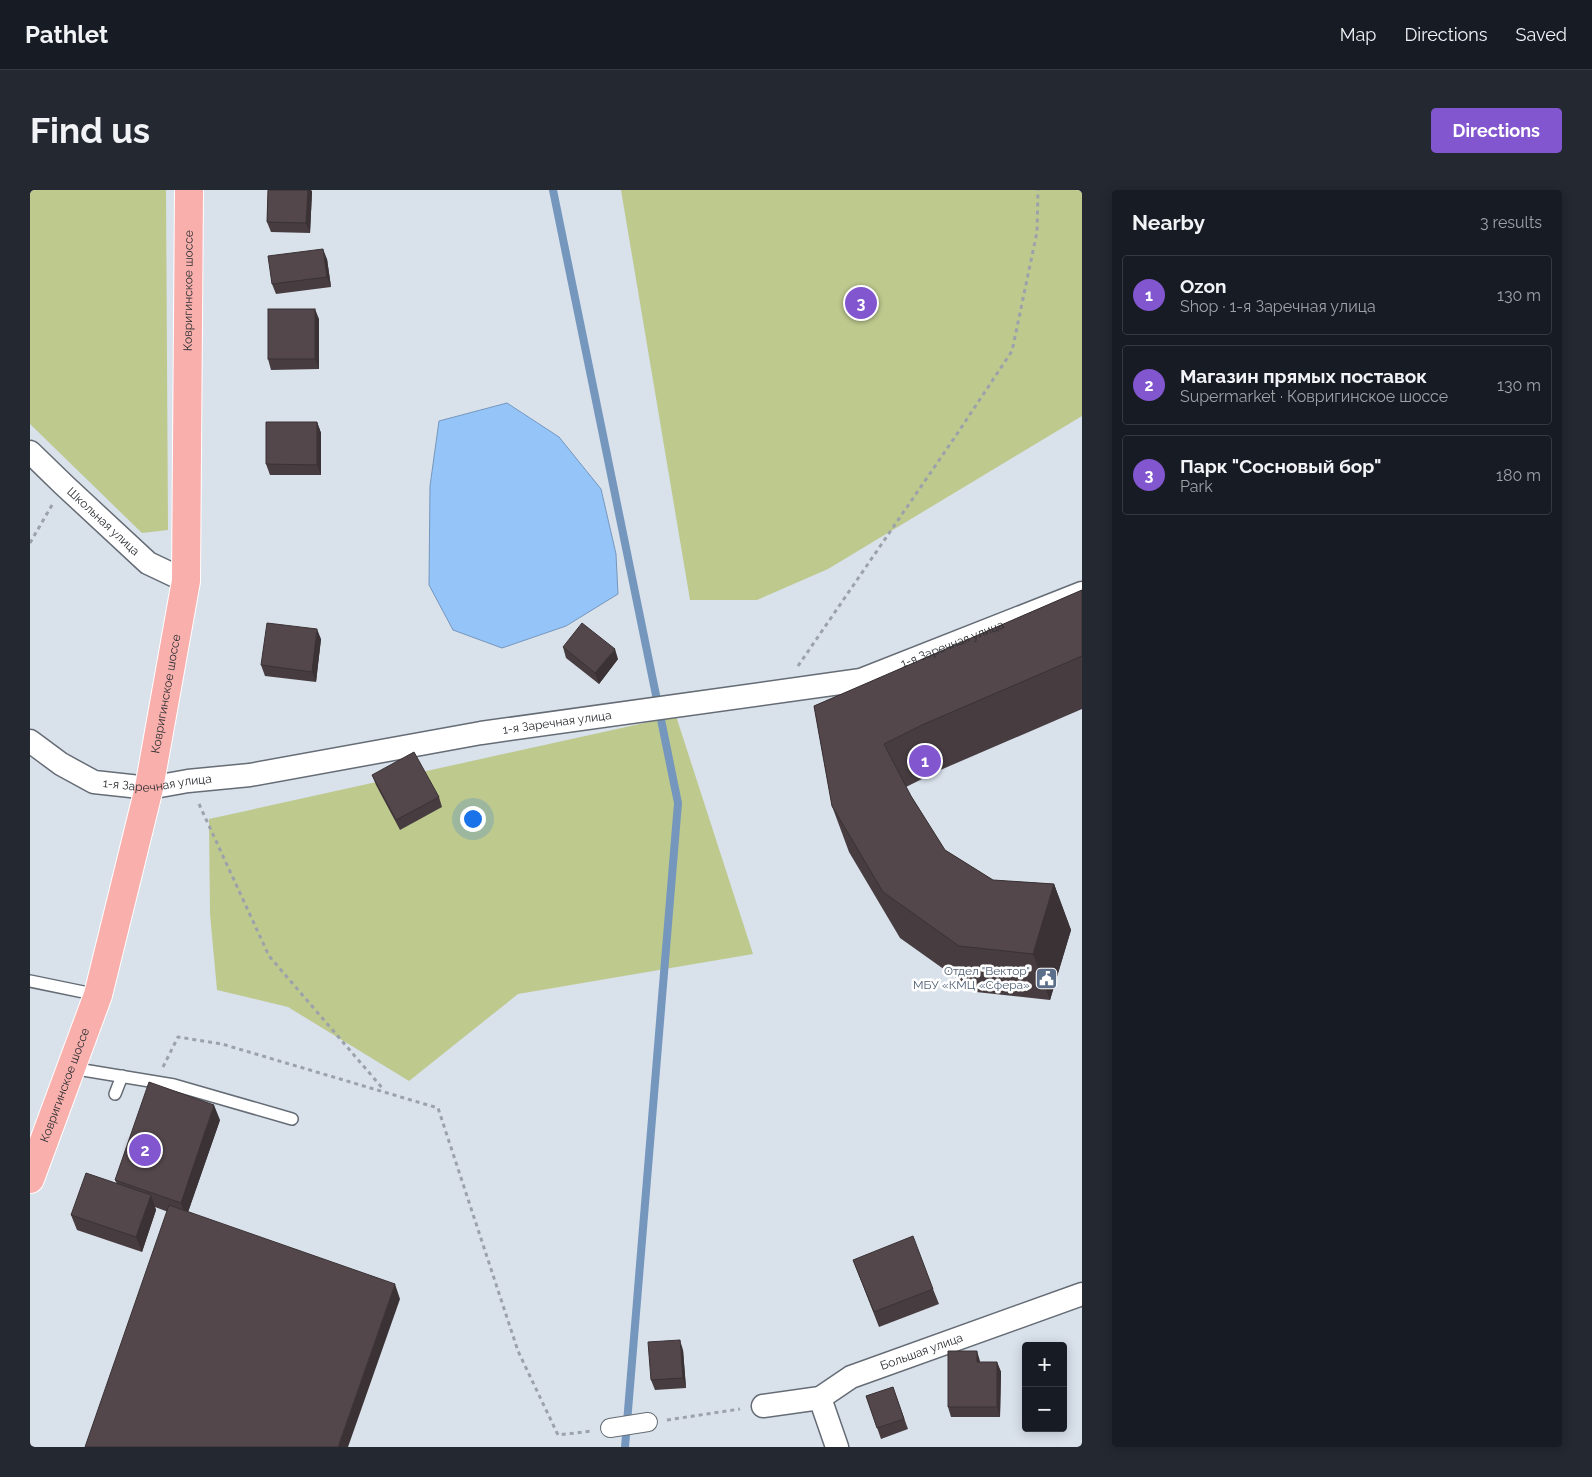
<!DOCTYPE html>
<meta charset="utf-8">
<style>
body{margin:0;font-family:Raleway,sans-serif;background:#242831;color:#f1f3f6}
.controls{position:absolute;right:15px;bottom:15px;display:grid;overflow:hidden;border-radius:5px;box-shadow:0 2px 12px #0003}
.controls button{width:45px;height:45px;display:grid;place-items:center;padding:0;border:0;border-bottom:1px solid #363941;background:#171b24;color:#f1f3f6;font:25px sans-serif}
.you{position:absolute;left:442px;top:628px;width:18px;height:18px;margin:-12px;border:4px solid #fff;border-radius:50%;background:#1a73e8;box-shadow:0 0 0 8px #1a73e833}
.badge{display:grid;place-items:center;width:32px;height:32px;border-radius:50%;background:#8256cf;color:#fff;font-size:16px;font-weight:700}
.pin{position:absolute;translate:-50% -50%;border:2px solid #fff;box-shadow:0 1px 5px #0006}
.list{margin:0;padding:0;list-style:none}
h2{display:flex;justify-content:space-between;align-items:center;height:65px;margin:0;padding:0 20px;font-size:21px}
h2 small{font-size:16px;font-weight:400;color:#9ea1a6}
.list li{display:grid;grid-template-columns:32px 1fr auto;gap:15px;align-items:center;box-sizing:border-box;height:80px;margin:0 10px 10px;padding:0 10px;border:1px solid #363941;border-radius:5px}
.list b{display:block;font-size:19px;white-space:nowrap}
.list p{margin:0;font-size:16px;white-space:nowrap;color:#9ea1a6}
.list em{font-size:16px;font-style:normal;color:#9ea1a6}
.map{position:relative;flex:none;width:1052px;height:1257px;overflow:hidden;border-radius:5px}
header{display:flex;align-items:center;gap:30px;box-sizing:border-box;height:70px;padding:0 25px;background:#171b24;border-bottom:1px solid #363941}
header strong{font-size:24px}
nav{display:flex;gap:28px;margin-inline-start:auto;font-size:18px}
.intro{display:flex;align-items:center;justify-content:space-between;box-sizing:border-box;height:120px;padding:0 30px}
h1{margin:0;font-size:35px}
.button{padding:12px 22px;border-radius:5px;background:#8256cf;color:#fff;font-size:18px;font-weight:700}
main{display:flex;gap:30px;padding:0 30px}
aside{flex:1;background:#171b24;border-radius:5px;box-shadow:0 2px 12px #0003}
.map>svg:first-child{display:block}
.green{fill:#bec98e}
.water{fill:#95c4f8;stroke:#7597bd}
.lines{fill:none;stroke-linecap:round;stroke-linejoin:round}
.stream{stroke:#7597bd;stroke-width:8}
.service-casing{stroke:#656c75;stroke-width:14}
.pedestrian-casing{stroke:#656c75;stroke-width:20}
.minor-casing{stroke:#656c75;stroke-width:25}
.primary-casing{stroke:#fff;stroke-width:30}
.path{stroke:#9ca2aa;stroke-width:3;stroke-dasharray:4 4;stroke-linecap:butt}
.service{stroke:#fff;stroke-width:11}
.pedestrian{stroke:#fff;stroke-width:18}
.minor{stroke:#fff;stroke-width:22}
.primary{stroke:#f9afac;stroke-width:28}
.wall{fill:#473d40}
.shaded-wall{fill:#3a3234}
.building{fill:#53474b;stroke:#3a3234}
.labels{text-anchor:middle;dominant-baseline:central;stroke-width:5;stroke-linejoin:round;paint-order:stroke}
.street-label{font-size:12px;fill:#2b2e32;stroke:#fff}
.service-label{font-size:12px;fill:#4e5e75;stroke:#fff;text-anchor:end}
</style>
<header>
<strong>Pathlet</strong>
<nav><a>Map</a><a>Directions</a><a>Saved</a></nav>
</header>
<div class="intro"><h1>Find us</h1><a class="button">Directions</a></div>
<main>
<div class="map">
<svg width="1052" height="1257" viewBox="0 0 1052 1257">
<rect width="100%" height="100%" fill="#d9e1eb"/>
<g class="green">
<polygon points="0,0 136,0 138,340 112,343 0,234"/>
<polygon points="591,0 1052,0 1052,226 798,379 727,410 660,410"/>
<polygon points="646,526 723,764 488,804 379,891 258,817 187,800 180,724 179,629"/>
</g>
<polygon class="water" points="477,213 529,247 571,299 586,364 588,404 536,436 472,458 423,440 399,395 400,296 409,231"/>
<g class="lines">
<polyline class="stream" points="523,0 648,613 595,1257"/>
<defs>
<g id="service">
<polyline points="0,791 68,805"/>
<polyline points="41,878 144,895 262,929"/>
<polyline points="85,904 92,886"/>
</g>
<polyline id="pedestrian" points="580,1238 618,1232"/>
<g id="minor">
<path id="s1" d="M0,262L34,295L118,373L156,391"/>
<path id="s2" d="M0,551L31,574L64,592L119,598L158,591L220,585L451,543L831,490L1052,403"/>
<polyline points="790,1208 807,1257"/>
<path id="s3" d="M733,1216L790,1208L821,1187L1052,1104"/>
</g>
<g id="primary">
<path id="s4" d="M0,989L68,805L119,598L156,391L159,0"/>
</g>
</defs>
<use href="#service" class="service-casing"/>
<use href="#pedestrian" class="pedestrian-casing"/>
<use href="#minor" class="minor-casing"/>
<use href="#primary" class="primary-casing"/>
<g class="path">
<polyline points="0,353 22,315"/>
<polyline points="768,476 925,247 982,161 1007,42 1008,0"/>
<polyline points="169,614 239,766 354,900"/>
<polyline points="133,877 148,847 192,854 408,918 488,1161 528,1245 562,1241"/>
<polyline points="637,1230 710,1219"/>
</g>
<use href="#service" class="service"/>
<use href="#pedestrian" class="pedestrian"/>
<use href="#minor" class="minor"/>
<use href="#primary" class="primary"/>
</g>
<g class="wall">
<polygon points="238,0 281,0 282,2 280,43 241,42 237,32"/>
<polygon points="297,69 301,97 246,104 242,94"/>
<polygon points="289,129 289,179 241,180 238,169"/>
<polygon points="287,232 291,243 291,285 240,285 236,274"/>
<polygon points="1052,400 1052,519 908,581 876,597 881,606 915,660 963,690 1024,694 1041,740 1020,810 946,802 870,748 819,662 802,616 784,516"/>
<polygon points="291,449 286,492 235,486 231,475"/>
<polygon points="533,457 588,469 569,494 536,468"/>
<polygon points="342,585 409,607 412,617 370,640 346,595"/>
<polygon points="190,930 158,1022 370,1109 125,1017 126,1020 112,1062 47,1040 41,1025 87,994 85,990"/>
<polygon points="823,1070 903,1099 909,1114 849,1137"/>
<polygon points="653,1160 656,1198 625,1200 621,1190"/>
<polygon points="950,1172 967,1172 971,1182 970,1227 921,1227 918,1217"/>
<polygon points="863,1197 878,1239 851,1249 836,1206"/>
</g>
<g class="shaded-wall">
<polygon points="278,0 281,0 282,2 280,43 276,33"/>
<polygon points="293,59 297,69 301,97 297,87"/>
<polygon points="285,119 289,129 289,179 285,169"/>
<polygon points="287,232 291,243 291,285 287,275"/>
<polygon points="287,439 291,449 286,492 282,482"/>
<polygon points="585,459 588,469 569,494 565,483"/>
<polygon points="1024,694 1041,740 1020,810 1003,764"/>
<polygon points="184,915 190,930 156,1028 151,1013"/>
<polygon points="121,1005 126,1020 112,1062 106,1047"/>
<polygon points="365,1094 370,1109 318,1257 308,1257"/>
<polygon points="650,1150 653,1160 656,1198 653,1188"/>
<polygon points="947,1161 950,1171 950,1182 947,1172"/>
<polygon points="967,1172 971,1182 970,1227 967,1217"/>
</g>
<g class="building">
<polygon points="238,0 278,0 276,33 237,32"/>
<polygon points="293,59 297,87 242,94 238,66"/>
<rect x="238" y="119" width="47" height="50"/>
<polygon points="236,232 287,232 287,275 236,274"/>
<polygon points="1052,400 1052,466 892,535 854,554 881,606 915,660 963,690 1024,694 1003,764 929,756 853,702 802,616 784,516"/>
<polygon points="237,433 287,439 282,482 231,475"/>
<polygon points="552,433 585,459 565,483 533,457"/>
<polygon points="384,562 409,607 366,630 342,585"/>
<polygon points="119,892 184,915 151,1013 85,990"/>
<polygon points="56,983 121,1005 106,1047 41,1025"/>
<polygon points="139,1015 365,1094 308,1257 55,1257"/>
<polygon points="883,1046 903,1099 844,1122 823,1070"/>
<polygon points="650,1150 653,1188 621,1190 618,1152"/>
<polygon points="918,1161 947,1161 947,1172 967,1172 967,1217 918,1217"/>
<polygon points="863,1197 874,1229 847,1238 836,1206"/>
</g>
<defs>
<symbol id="civic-square" viewBox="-11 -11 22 22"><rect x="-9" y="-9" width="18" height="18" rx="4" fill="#5c6f8a" stroke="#fff"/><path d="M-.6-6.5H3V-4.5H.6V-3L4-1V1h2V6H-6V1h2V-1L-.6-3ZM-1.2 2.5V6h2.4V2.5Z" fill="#fff"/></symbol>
</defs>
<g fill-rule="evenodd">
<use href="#civic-square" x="1004" y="776" width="25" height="25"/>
</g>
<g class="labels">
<g class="street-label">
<text stroke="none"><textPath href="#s4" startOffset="910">Ковригинское шоссе</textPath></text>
<text stroke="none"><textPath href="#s1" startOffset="101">Школьная улица</textPath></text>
<text stroke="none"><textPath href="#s2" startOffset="950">1-я Заречная улица</textPath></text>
<text stroke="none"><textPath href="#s4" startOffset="505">Ковригинское шоссе</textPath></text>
<text stroke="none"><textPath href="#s2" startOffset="545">1-я Заречная улица</textPath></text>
<text stroke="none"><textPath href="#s2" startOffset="140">1-я Заречная улица</textPath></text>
<text stroke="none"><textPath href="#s4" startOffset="100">Ковригинское шоссе</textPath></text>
<text stroke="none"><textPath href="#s3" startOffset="170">Большая улица</textPath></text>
</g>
<g class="service-label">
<text x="1000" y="781">Отдел "Вектор"<tspan x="1000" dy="14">МБУ «КМЦ «Сфера»</tspan></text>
</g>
</g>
</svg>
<div class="controls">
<button>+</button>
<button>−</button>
</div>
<div class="you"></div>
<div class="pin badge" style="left:895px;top:571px">1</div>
<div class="pin badge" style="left:115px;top:960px">2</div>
<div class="pin badge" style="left:831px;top:113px">3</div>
</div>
<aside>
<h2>Nearby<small>3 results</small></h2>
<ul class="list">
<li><span class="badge">1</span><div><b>Ozon</b><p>Shop · 1-я Заречная улица</p></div><em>130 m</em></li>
<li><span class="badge">2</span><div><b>Магазин прямых поставок</b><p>Supermarket · Ковригинское шоссе</p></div><em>130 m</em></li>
<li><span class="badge">3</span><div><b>Парк &quot;Сосновый бор&quot;</b><p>Park</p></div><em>180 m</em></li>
</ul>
</aside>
</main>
